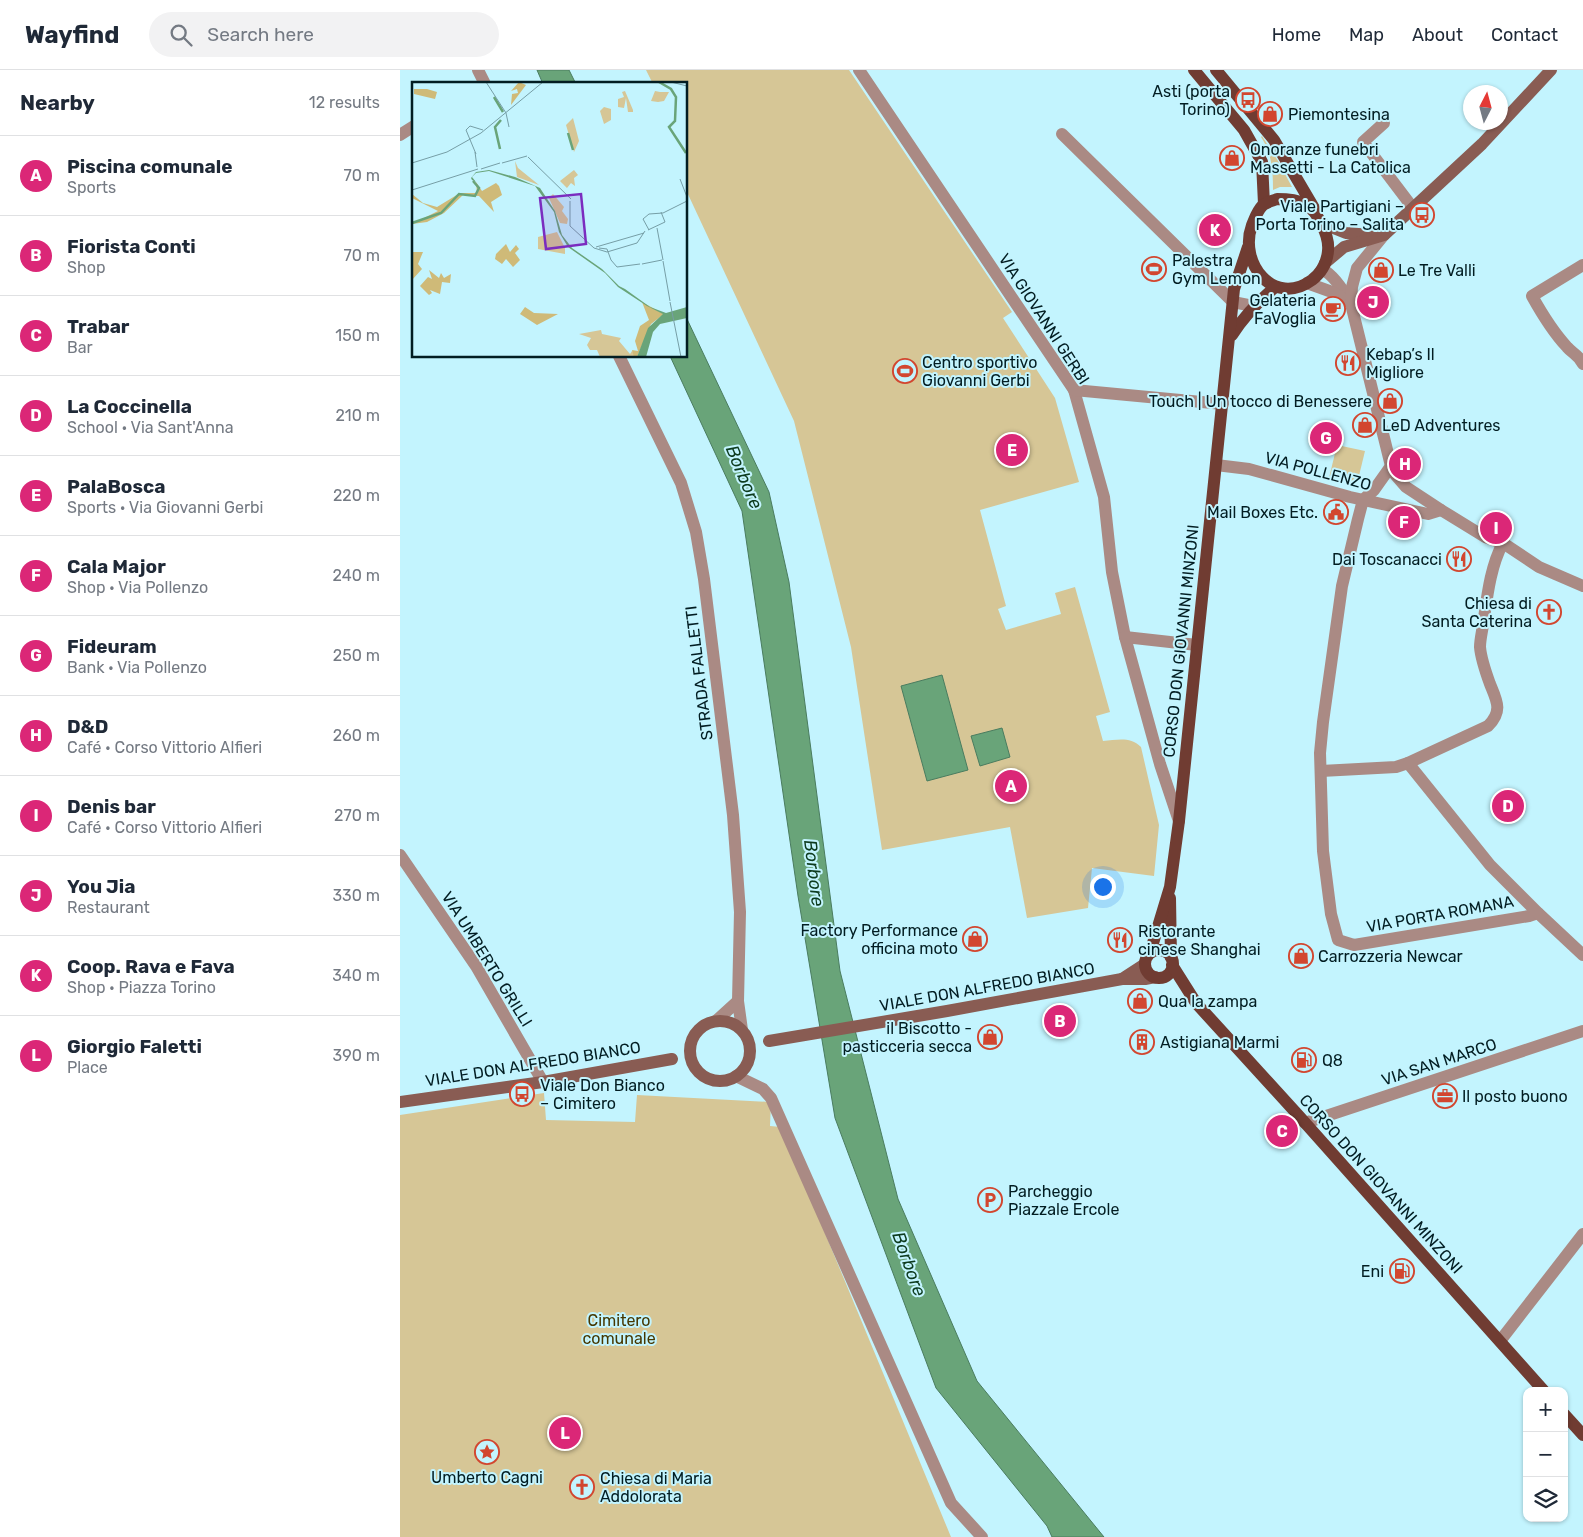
<!DOCTYPE html>
<meta charset="utf-8">
<style>
body{margin:0;font-family:Rubik,sans-serif;background:#f2f2f3;color:#1f2937}
.controls{position:absolute;right:15px;bottom:15px;display:grid;overflow:hidden;border-radius:10px;box-shadow:0 1px 4px #0004}
.controls button{width:45px;height:45px;display:grid;place-items:center;padding:0;border:0;border-bottom:1px solid #e0e1e3;background:#fff;color:#1f2937;font:25px sans-serif}
.compass{position:absolute;left:1063px;top:15px;width:45px;height:45px;border-radius:50%;background:#fff;box-shadow:0 1px 4px #0004;rotate:6deg}
.you{position:absolute;left:702px;top:816px;width:18px;height:18px;margin:-12px;border:4px solid #fff;border-radius:50%;background:#1a73e8;box-shadow:0 0 0 8px #1a73e833}
.badge{display:grid;place-items:center;width:32px;height:32px;border-radius:50%;background:#db2777;color:#fff;font-size:16px;font-weight:700}
.pin{position:absolute;translate:-50% -50%;border:2px solid #fff;box-shadow:0 1px 5px #0006}
.list{margin:0;padding:0;list-style:none}
h2{display:flex;justify-content:space-between;align-items:center;height:65px;margin:0;padding:0 20px;font-size:21px}
h2 small{font-size:16px;font-weight:400;color:#747a83}
.list li{display:grid;grid-template-columns:32px 1fr auto;gap:15px;align-items:center;box-sizing:border-box;height:80px;padding:0 20px;border-top:1px solid #e0e1e3}
.list b{display:block;font-size:19px;white-space:nowrap}
.list p{margin:0;font-size:16px;white-space:nowrap;color:#747a83}
.list em{font-size:16px;font-style:normal;color:#747a83}
.icon{flex:none;width:28px;height:28px;fill:none;stroke:currentColor;stroke-width:2;stroke-linecap:round;stroke-linejoin:round}
.map{position:relative;flex:none;width:1183px;height:1467px;overflow:hidden}
header{display:flex;align-items:center;gap:30px;box-sizing:border-box;height:70px;padding:0 25px;background:#fff;border-bottom:1px solid #e0e1e3}
header strong{font-size:24px}
nav{display:flex;gap:28px;margin-inline-start:auto;font-size:18px}
.search{width:350px;height:45px;background:#f2f2f3;display:flex;align-items:center;gap:12px;box-sizing:border-box;padding:0 18px;border-radius:28px;color:#747a83;font-size:19px}
main{display:flex}
aside{flex:1;background:#fff}
.map>svg:first-child{display:block}
.green{fill:#d6c696}
.water{fill:#69a479;stroke:#4a7c5f}
.lines{fill:none;stroke-linecap:round;stroke-linejoin:round}
.street{stroke:#aa8a84;stroke-width:12}
.secondary{stroke:#895c53;stroke-width:12}
.primary{stroke:#703c32;stroke-width:12}
.labels{text-anchor:middle;dominant-baseline:central;stroke-width:4;stroke-linejoin:round;paint-order:stroke}
.poi-label{font-size:16px;fill:#021d22;stroke:#c3f4fe;text-anchor:start}
.street-label{font-size:16px;fill:#021d22;stroke:#c3f4fe}
.park-label{font-size:16px;fill:#463700;stroke:#c3f4fe}
.water-label{font-size:18px;font-style:italic;fill:#0d3b1e;stroke:#c3f4fe}
.inset-river{fill:none;stroke:#69a479;stroke-width:2.5}
.inset-road{fill:none;stroke:#769ea6;stroke-width:1}
.view{fill:#7b2cbf;fill-opacity:0.15;stroke:#7b2cbf;stroke-width:2.5}
.inset-edge{fill:none;stroke:#021d22;stroke-width:2.5}
</style>
<header>
<strong>Wayfind</strong>
<div class="search"><svg class="icon" aria-label="search" viewBox="0 0 24 24"><circle cx="10" cy="10" r="6"/><path d="M15 15l6 6"/></svg>Search here</div>
<nav><a>Home</a><a>Map</a><a>About</a><a>Contact</a></nav>
</header>
<main>
<aside>
<h2>Nearby<small>12 results</small></h2>
<ul class="list">
<li><span class="badge">A</span><div><b>Piscina comunale</b><p>Sports</p></div><em>70 m</em></li>
<li><span class="badge">B</span><div><b>Fiorista Conti</b><p>Shop</p></div><em>70 m</em></li>
<li><span class="badge">C</span><div><b>Trabar</b><p>Bar</p></div><em>150 m</em></li>
<li><span class="badge">D</span><div><b>La Coccinella</b><p>School · Via Sant'Anna</p></div><em>210 m</em></li>
<li><span class="badge">E</span><div><b>PalaBosca</b><p>Sports · Via Giovanni Gerbi</p></div><em>220 m</em></li>
<li><span class="badge">F</span><div><b>Cala Major</b><p>Shop · Via Pollenzo</p></div><em>240 m</em></li>
<li><span class="badge">G</span><div><b>Fideuram</b><p>Bank · Via Pollenzo</p></div><em>250 m</em></li>
<li><span class="badge">H</span><div><b>D&amp;D</b><p>Café · Corso Vittorio Alfieri</p></div><em>260 m</em></li>
<li><span class="badge">I</span><div><b>Denis bar</b><p>Café · Corso Vittorio Alfieri</p></div><em>270 m</em></li>
<li><span class="badge">J</span><div><b>You Jia</b><p>Restaurant</p></div><em>330 m</em></li>
<li><span class="badge">K</span><div><b>Coop. Rava e Fava</b><p>Shop · Piazza Torino</p></div><em>340 m</em></li>
<li><span class="badge">L</span><div><b>Giorgio Faletti</b><p>Place</p></div><em>390 m</em></li>
</ul>
</aside>
<div class="map">
<svg width="1183" height="1467" viewBox="0 0 1183 1467">
<rect width="100%" height="100%" fill="#c3f4fe"/>
<g class="green">
<path d="M246,0H449L612,242L603,248L655,328L679,412L580,440L606,536L598,539L606,560L661,544L655,523L675,517L710,642L696,646L703,671C717,670 730,666 741,677L759,755L754,806L692,798L688,838L627,848L610,757L482,780L451,577L394,351L286,120V14H253Z"/>
<path d="M862,66L878,91L892,117H880L873,120C873,101 872,83 861,67Z"/>
<polygon points="937,375 965,381 957,414 929,408"/>
<polygon points="144,1023 146,1050 235,1052 237,1025 371,1032 370,1056 381,1057 551,1467 0,1467 0,1045"/>
</g>
<g class="water">
<polygon points="137,0 169,0 176,14 143,14"/>
<polygon points="286,247 369,422 389,512 440,901 498,1129 577,1311 704,1467 652,1467 647,1456 536,1318 435,1048 398,826 342,441 270,286 286,286"/>
<polygon points="542,605 568,700 527,711 501,616"/>
<polygon points="602,658 610,687 580,696 571,666"/>
</g>
<g class="lines">
<g class="street">
<polyline points="78,0 85,14"/>
<polyline points="459,0 674,320 704,427 712,502 725,567 760,694 779,751"/>
<polyline points="984,53 963,72 1013,138"/>
<polyline points="662,64 833,232 853,236"/>
<polyline points="0,65 14,56"/>
<path d="M1183,195L1132,226C1142,244 1153,262 1167,277C1173,284 1178,284 1183,294"/>
<path d="M922,199C935,206 944,221 951,234L991,396L993,402L1006,417L1041,440L1085,467L1103,473L1139,497L1183,516"/>
<polyline points="907,213 932,222 949,232"/>
<polyline points="951,234 952,217 957,198 984,165"/>
<polyline points="219,286 281,413 296,462 304,509 333,745 340,842 338,931"/>
<polyline points="674,320 823,334"/>
<polyline points="816,395 849,399 950,427 1028,444 1041,440"/>
<polyline points="991,396 974,420 963,430 958,449 942,516 923,652 920,683 923,781 931,844 938,870 954,875 1129,846 1138,843"/>
<polyline points="725,567 797,575"/>
<polyline points="1008,693 1090,795 1138,843 1183,885"/>
<path d="M921,701L996,697L1008,693L1088,656C1103,641 1097,631 1090,614C1086,603 1081,589 1080,577C1080,570 1082,562 1083,555C1087,528 1090,497 1103,473"/>
<polyline points="0,785 76,896 143,1012"/>
<polyline points="316,951 338,931 342,960"/>
<polyline points="336,1006 363,1019 371,1028 551,1433 582,1467"/>
<polyline points="905,1053 1183,961"/>
<polyline points="1100,1271 1183,1164"/>
</g>
<g class="secondary">
<polyline points="921,153 946,163 971,165"/>
<polyline points="925,193 944,177 984,165 1082,74 1151,0"/>
<polyline points="745,894 722,909 745,909 755,907"/>
<circle cx="320" cy="981" r="30"/>
<polyline points="369,971 547,941 722,909"/>
<polyline points="0,1032 143,1012 272,989"/>
</g>
<g class="primary">
<polyline points="794,0 844,60 862,92 864,134"/>
<polyline points="816,0 874,70 914,138"/>
<path d="M877,129C900,129 912,133 922,155C926,163 929,172 928,181C927,193 921,203 912,210C874,238 838,193 852,155C855,148 857,141 863,135C867,132 872,131 877,129Z"/>
<path d="M832,265C844,246 858,232 875,217"/>
<polyline points="770,828 771,888"/>
<circle cx="759" cy="894" r="14"/>
<polyline points="750,883 770,817 779,751 834,219 848,177"/>
<polyline points="772,895 796,933 899,1046 1144,1321"/>
<polyline points="1164,1344 1183,1365"/>
</g>
</g>
<defs>
<symbol id="bus-ring" viewBox="-11 -11 22 22"><circle r="9.5" fill="#c3f4fe" stroke="#d2462f" stroke-width="1.5"/><path d="M-5-6H5V4H4V6H2V4H-2V6H-4V4H-5ZM-3.5-4V0h7V-4ZM-3.5 1.2v1.5H-2V1.2ZM2 1.2v1.5H3.5V1.2Z" fill="#d2462f"/></symbol>
<symbol id="shop-ring" viewBox="-11 -11 22 22"><circle r="9.5" fill="#c3f4fe" stroke="#d2462f" stroke-width="1.5"/><path d="M-5-2.5h2.3a2.7 3.5 0 0 1 5.4 0H5L5.5 6h-11ZM-1.5-2.5h3a1.5 2.3 0 0 0-3 0Z" fill="#d2462f"/></symbol>
<symbol id="stadium-ring" viewBox="-11 -11 22 22"><circle r="9.5" fill="#c3f4fe" stroke="#d2462f" stroke-width="1.5"/><path d="M0-5a6.5 5 0 1 0 0 10a6.5 5 0 1 0 0-10ZM-3.5-1.8h7v3.6h-7Z" fill="#d2462f"/></symbol>
<symbol id="cafe-ring" viewBox="-11 -11 22 22"><circle r="9.5" fill="#c3f4fe" stroke="#d2462f" stroke-width="1.5"/><path d="M-5.5-4.5H6V0H3Q3 3.5 0 3.5H-2.5Q-5.5 3.5-5.5 0ZM3-3.2v2h1.7v-2ZM-6 4.5H4V6H-6Z" fill="#d2462f"/></symbol>
<symbol id="restaurant-ring" viewBox="-11 -11 22 22"><circle r="9.5" fill="#c3f4fe" stroke="#d2462f" stroke-width="1.5"/><path d="M-5-6h1v4h1v-4h1v4h1v-4h1v5L-1.5 .5V6h-2V.5L-5-1ZM5-6V6H3V1.5H1.5Q1.5-4 5-6Z" fill="#d2462f"/></symbol>
<symbol id="civic-ring" viewBox="-11 -11 22 22"><circle r="9.5" fill="#c3f4fe" stroke="#d2462f" stroke-width="1.5"/><path d="M-.6-6.5H3V-4.5H.6V-3L4-1V1h2V6H-6V1h2V-1L-.6-3ZM-1.2 2.5V6h2.4V2.5Z" fill="#d2462f"/></symbol>
<symbol id="church-ring" viewBox="-11 -11 22 22"><circle r="9.5" fill="#c3f4fe" stroke="#d2462f" stroke-width="1.5"/><path d="M-1.2-6h2.4v3.5h3.3v2.4h-3.3V6h-2.4V-.1h-3.3v-2.4h3.3Z" fill="#d2462f"/></symbol>
<symbol id="building-ring" viewBox="-11 -11 22 22"><circle r="9.5" fill="#c3f4fe" stroke="#d2462f" stroke-width="1.5"/><path d="M-4-6H4V6H1V3H-1V6H-4ZM-2.5-4.3h1.7v1.8h-1.7ZM.8-4.3h1.7v1.8H.8ZM-2.5-1h1.7V.8h-1.7ZM.8-1h1.7V.8H.8Z" fill="#d2462f"/></symbol>
<symbol id="fuel-ring" viewBox="-11 -11 22 22"><circle r="9.5" fill="#c3f4fe" stroke="#d2462f" stroke-width="1.5"/><path d="M-5.5-6h7V0h2V4h1.3V-2.5L3-4.5l.8-.8L6-3V5H2.5V1h-1V6h-7ZM-4.2-4.7v3.2H.2V-4.7Z" fill="#d2462f"/></symbol>
<symbol id="office-ring" viewBox="-11 -11 22 22"><circle r="9.5" fill="#c3f4fe" stroke="#d2462f" stroke-width="1.5"/><path d="M-6-3h4V-5.5h4V-3h4V5H-6ZM-1-4.5V-3h2v-1.5ZM-6 0V1H6V0Z" fill="#d2462f"/></symbol>
<symbol id="parking-ring" viewBox="-11 -11 22 22"><circle r="9.5" fill="#c3f4fe" stroke="#d2462f" stroke-width="1.5"/><path d="M-3.5-5.5H1a3.5 3.5 0 0 1 0 7H-1V5.5H-3.5ZM-1-3.4V-.6H.8a1.4 1.4 0 0 0 0-2.8Z" fill="#d2462f"/></symbol>
<symbol id="sight-ring" viewBox="-11 -11 22 22"><circle r="9.5" fill="#c3f4fe" stroke="#d2462f" stroke-width="1.5"/><path d="M0-6L1.8-2.2L6-1.7L2.9 1.2L3.7 5.4L0 3.3L-3.7 5.4L-2.9 1.2L-6-1.7L-1.8-2.2Z" fill="#d2462f"/></symbol>
</defs>
<g fill-rule="evenodd">
<use href="#bus-ring" x="834" y="16" width="28" height="28"/>
<use href="#shop-ring" x="856" y="30" width="28" height="28"/>
<use href="#shop-ring" x="818" y="74" width="28" height="28"/>
<use href="#bus-ring" x="1008" y="131" width="28" height="28"/>
<use href="#stadium-ring" x="740" y="185" width="28" height="28"/>
<use href="#shop-ring" x="967" y="186" width="28" height="28"/>
<use href="#cafe-ring" x="919" y="225" width="28" height="28"/>
<use href="#restaurant-ring" x="934" y="279" width="28" height="28"/>
<use href="#stadium-ring" x="491" y="287" width="28" height="28"/>
<use href="#shop-ring" x="976" y="317" width="28" height="28"/>
<use href="#shop-ring" x="951" y="341" width="28" height="28"/>
<use href="#civic-ring" x="922" y="428" width="28" height="28"/>
<use href="#restaurant-ring" x="1045" y="475" width="28" height="28"/>
<use href="#church-ring" x="1135" y="528" width="28" height="28"/>
<use href="#shop-ring" x="561" y="855" width="28" height="28"/>
<use href="#restaurant-ring" x="706" y="856" width="28" height="28"/>
<use href="#shop-ring" x="887" y="872" width="28" height="28"/>
<use href="#shop-ring" x="726" y="917" width="28" height="28"/>
<use href="#shop-ring" x="576" y="953" width="28" height="28"/>
<use href="#building-ring" x="728" y="958" width="28" height="28"/>
<use href="#fuel-ring" x="890" y="976" width="28" height="28"/>
<use href="#bus-ring" x="108" y="1010" width="28" height="28"/>
<use href="#office-ring" x="1031" y="1012" width="28" height="28"/>
<use href="#parking-ring" x="576" y="1116" width="28" height="28"/>
<use href="#fuel-ring" x="988" y="1187" width="28" height="28"/>
<use href="#sight-ring" x="73" y="1368" width="28" height="28"/>
<use href="#church-ring" x="168" y="1403" width="28" height="28"/>
</g>
<g class="labels">
<g class="poi-label">
<text x="830" y="21" text-anchor="end">Asti (porta<tspan x="830" dy="18">Torino)</tspan></text>
<text x="888" y="44">Piemontesina</text>
<text x="850" y="79">Onoranze funebri<tspan x="850" dy="18">Massetti - La Catolica</tspan></text>
<text x="1004" y="136" text-anchor="end">Viale Partigiani –<tspan x="1004" dy="18">Porta Torino – Salita</tspan></text>
<text x="772" y="190">Palestra<tspan x="772" dy="18">Gym Lemon</tspan></text>
<text x="998" y="200">Le Tre Valli</text>
<text x="916" y="230" text-anchor="end">Gelateria<tspan x="916" dy="18">FaVoglia</tspan></text>
<text x="966" y="284">Kebap’s Il<tspan x="966" dy="18">Migliore</tspan></text>
<text x="522" y="292">Centro sportivo<tspan x="522" dy="18">Giovanni Gerbi</tspan></text>
<text x="972" y="331" text-anchor="end">Touch | Un tocco di Benessere</text>
<text x="982" y="355">LeD Adventures</text>
<text x="918" y="442" text-anchor="end">Mail Boxes Etc.</text>
<text x="1042" y="489" text-anchor="end">Dai Toscanacci</text>
<text x="1132" y="533" text-anchor="end">Chiesa di<tspan x="1132" dy="18">Santa Caterina</tspan></text>
<text x="558" y="860" text-anchor="end">Factory Performance<tspan x="558" dy="18">officina moto</tspan></text>
<text x="738" y="861">Ristorante<tspan x="738" dy="18">cinese Shanghai</tspan></text>
<text x="918" y="886">Carrozzeria Newcar</text>
<text x="758" y="931">Qua la zampa</text>
<text x="572" y="958" text-anchor="end">il Biscotto -<tspan x="572" dy="18">pasticceria secca</tspan></text>
<text x="760" y="972">Astigiana Marmi</text>
<text x="922" y="990">Q8</text>
<text x="140" y="1015">Viale Don Bianco<tspan x="140" dy="18">– Cimitero</tspan></text>
<text x="1062" y="1026">Il posto buono</text>
<text x="608" y="1121">Parcheggio<tspan x="608" dy="18">Piazzale Ercole</tspan></text>
<text x="984" y="1201" text-anchor="end">Eni</text>
<text x="87" y="1407" text-anchor="middle">Umberto Cagni</text>
<text x="200" y="1408">Chiesa di Maria<tspan x="200" dy="18">Addolorata</tspan></text>
</g>
<g class="street-label">
<text transform="translate(644 249) rotate(57)">VIA GIOVANNI GERBI</text>
<text transform="translate(918 401) rotate(15)">VIA POLLENZO</text>
<text transform="translate(781 571) rotate(-84)">CORSO DON GIOVANNI MINZONI</text>
<text transform="translate(299 603) rotate(-97)">STRADA FALLETTI</text>
<text transform="translate(1040 844) rotate(-10)">VIA PORTA ROMANA</text>
<text transform="translate(87 889) rotate(58)">VIA UMBERTO GRILLI</text>
<text transform="translate(587 917) rotate(-10)">VIALE DON ALFREDO BIANCO</text>
<text transform="translate(1039 992) rotate(-18)">VIA SAN MARCO</text>
<text transform="translate(133 994) rotate(-9)">VIALE DON ALFREDO BIANCO</text>
<text transform="translate(981 1114) rotate(48)">CORSO DON GIOVANNI MINZONI</text>
</g>
<g class="park-label">
<text x="219" y="1250">Cimitero<tspan x="219" dy="18">comunale</tspan></text>
</g>
<g class="water-label">
<text transform="translate(344 407) rotate(67)">Borbore</text>
<text transform="translate(414 803) rotate(83)">Borbore</text>
<text transform="translate(509 1194) rotate(70)">Borbore</text>
</g>
</g>
<g transform="translate(12 12)">
<rect width="275" height="275" fill="#c3f4fe"/>
<path d="M213,9L221,28V30H216L214,16L212,26L206,25V17L212,15L210,10ZM243,9L248,10H257L252,19L246,20L239,19ZM192,25L199,27V38L192,42L188,29ZM161,36L167,59L162,70L154,43ZM103,79L106,86L127,103L105,95ZM162,88L166,93L162,96L163,104L159,101L155,106L148,99ZM141,112L152,125L150,129L156,137L155,142L148,141L137,116ZM145,150L153,166V172L126,167V155ZM189,248L190,252L209,256L207,259L218,272L220,269L224,271L222,275H188L185,268H178L175,263L179,256L167,252Z" fill="#d6c696"/>
<path d="M107,0L114,3L99,23L100,12L106,11L105,7L99,9ZM2,7H15L25,10L23,17L2,12ZM64,100L70,109L84,101L87,104L90,113L79,120L82,130L67,114L51,113L32,131L15,140L0,142L26,129L0,116V112L11,121L25,125L48,111H65ZM94,162L98,170L104,163L107,167L103,171L108,178L101,185L94,177L90,182L83,177L84,172ZM0,170H11L6,182L10,187L0,198ZM17,188L27,196L29,191L32,196L39,192L38,201L30,200L28,212L18,208L20,211L17,213L8,204L16,195L20,197ZM230,220L252,232L239,242L225,275H222L220,268L226,269L223,259L228,244L237,238ZM113,225L122,231L146,232L125,243L108,232Z" fill="#cfba78"/>
<path d="M77,88L103,95L128,106L143,129L150,153L160,166L190,187L207,204L213,207L238,225L254,231L275,225V236L248,242L241,250L234,275H225L236,246L251,232L235,224L206,205L193,191L156,165L147,150L142,130L123,104L77,89L64,91L60,95L64,100L60,98L59,96L64,90Z" fill="#69a479"/>
<path class="inset-river" d="M247,0L259,7L264,15L263,39L257,45L274,71M82,15L91,30M156,51L161,68M88,67L83,45L89,38M0,141L29,131L47,112L63,114L67,106L61,99"/>
<path class="inset-road" d="M74,0L94,31L97,45M259,0L275,4M63,70L65,85M64,72L54,48L58,44L71,48M116,75L159,117M0,81L35,70L69,51L131,0M90,81L115,74M69,87L88,81M268,97L275,115M0,108L66,87M158,144L182,166L195,170L225,161L233,149M158,144V119M245,146L251,178M236,148L253,140L249,130M237,148L231,137L237,132L251,131L275,119M184,165L232,151M187,166L195,167L199,178L205,185L228,182M251,179L258,219M230,182L250,178M258,220L269,275"/>
<path class="view" d="M169,112L174,162L134,167L128,116Z"/>
<rect width="275" height="275" class="inset-edge"/>
</g>
</svg>
<div class="controls">
<button>+</button>
<button>−</button>
<button><svg class="icon" aria-label="layers" viewBox="0 0 24 24"><path d="M12 4l9 5-9 5-9-5zM3 14l9 5 9-5"/></svg></button>
</div>
<svg class="compass" viewBox="-18 -18 36 36"><path d="M0-13l5 13h-10z" fill="#e53935"/><path d="M0 13l5-13h-10z" fill="#747a83"/></svg>
<div class="you"></div>
<div class="pin badge" style="left:611px;top:716px">A</div>
<div class="pin badge" style="left:660px;top:951px">B</div>
<div class="pin badge" style="left:882px;top:1061px">C</div>
<div class="pin badge" style="left:1108px;top:736px">D</div>
<div class="pin badge" style="left:612px;top:380px">E</div>
<div class="pin badge" style="left:1004px;top:452px">F</div>
<div class="pin badge" style="left:926px;top:368px">G</div>
<div class="pin badge" style="left:1005px;top:394px">H</div>
<div class="pin badge" style="left:1096px;top:458px">I</div>
<div class="pin badge" style="left:973px;top:232px">J</div>
<div class="pin badge" style="left:815px;top:160px">K</div>
<div class="pin badge" style="left:165px;top:1363px">L</div>
</div>
</main>
